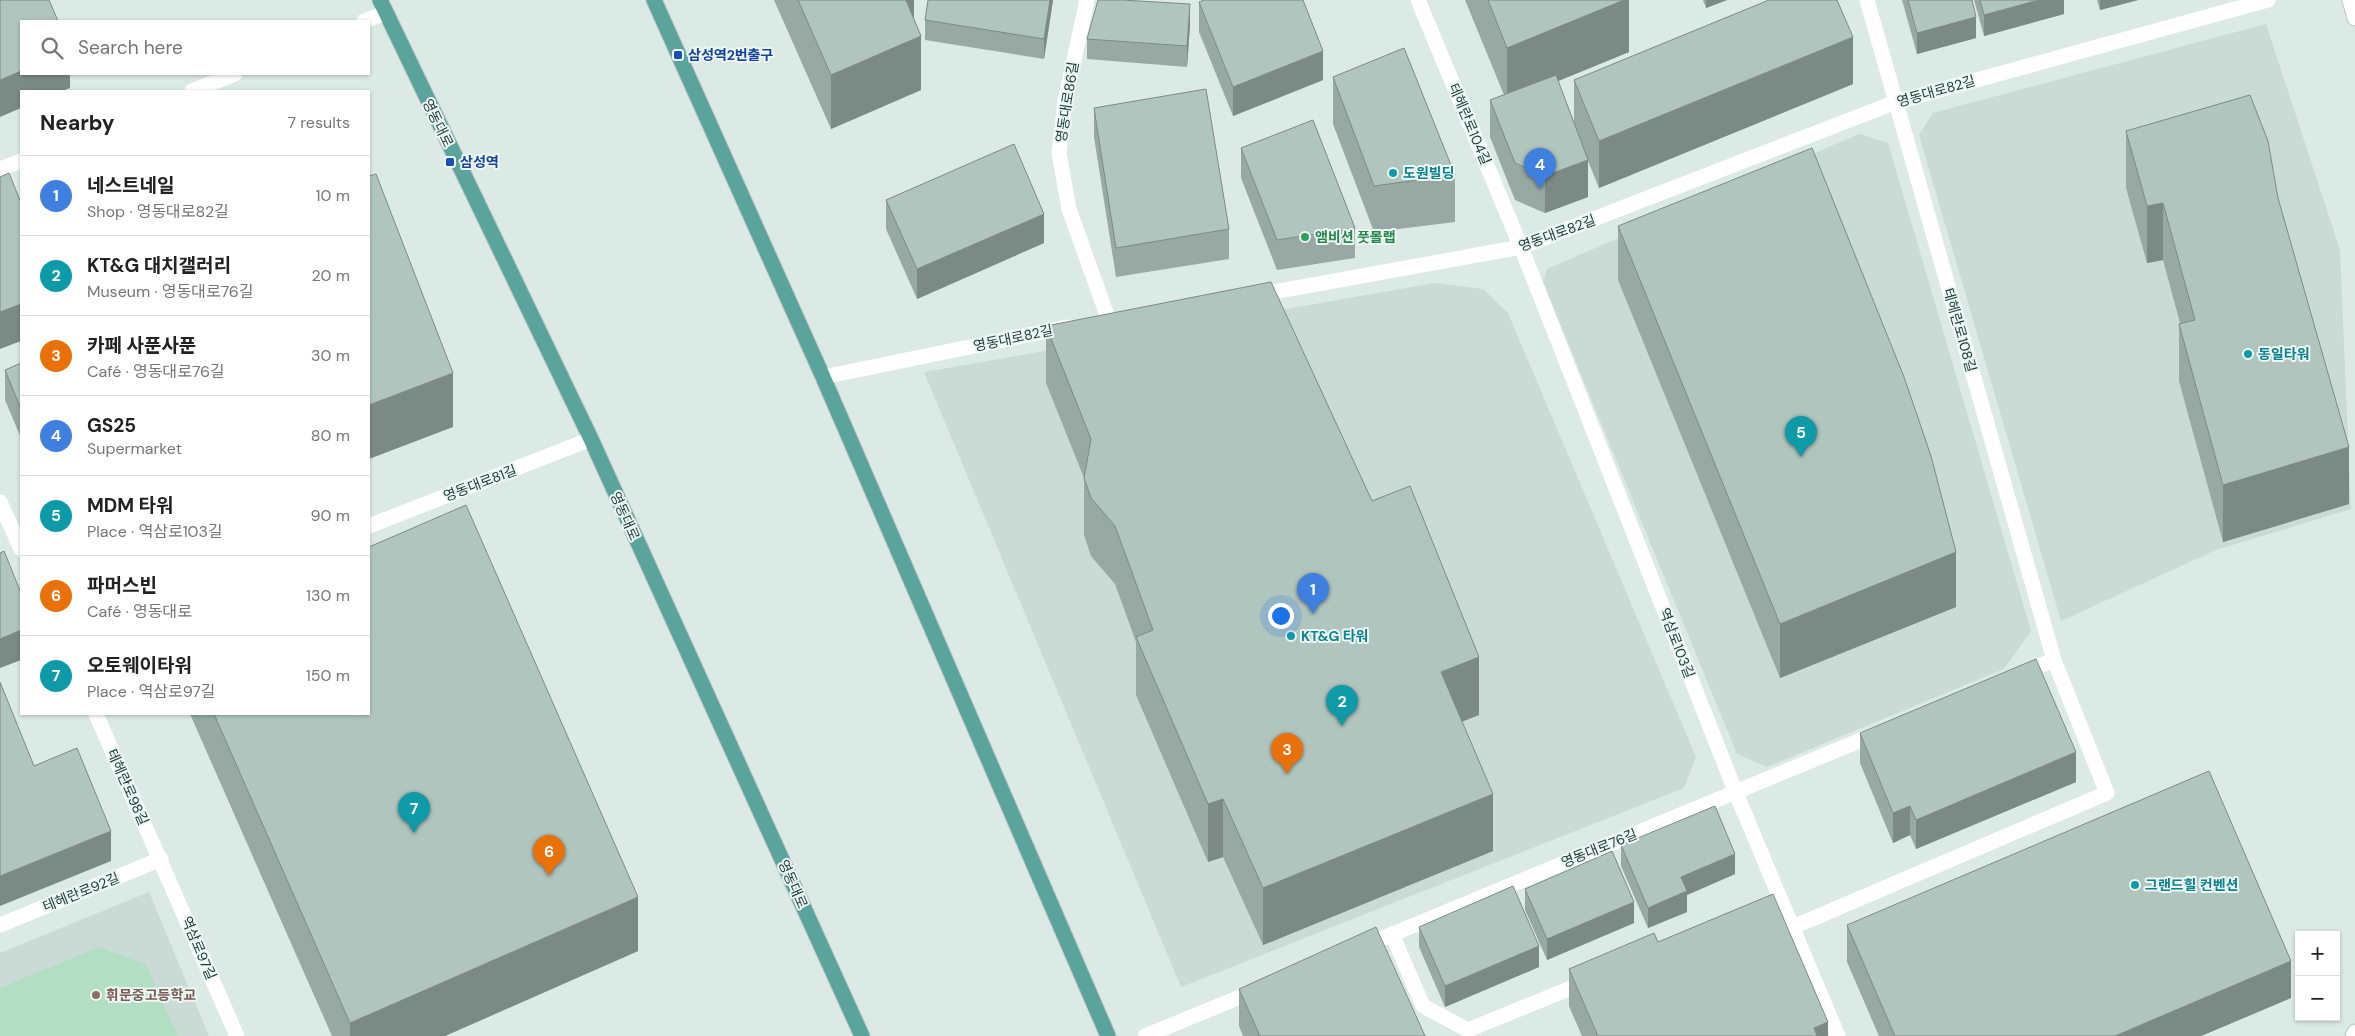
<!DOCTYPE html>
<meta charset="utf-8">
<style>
body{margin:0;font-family:"DM Sans","Noto Sans KR",sans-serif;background:#f2f2f2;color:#222}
.controls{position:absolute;right:15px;bottom:15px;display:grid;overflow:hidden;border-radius:0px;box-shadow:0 1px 4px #0004}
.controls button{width:45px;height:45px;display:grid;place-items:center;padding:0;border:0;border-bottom:1px solid #e0e0e0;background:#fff;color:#222;font:25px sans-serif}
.you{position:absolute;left:1280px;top:615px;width:18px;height:18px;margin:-12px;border:4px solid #fff;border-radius:50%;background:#1a73e8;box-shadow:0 0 0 8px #1a73e833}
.badge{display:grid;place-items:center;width:32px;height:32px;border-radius:50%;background:#855032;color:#fff;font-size:16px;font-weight:700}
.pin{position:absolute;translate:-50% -41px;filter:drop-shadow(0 1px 2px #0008)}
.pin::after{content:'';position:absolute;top:26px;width:18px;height:15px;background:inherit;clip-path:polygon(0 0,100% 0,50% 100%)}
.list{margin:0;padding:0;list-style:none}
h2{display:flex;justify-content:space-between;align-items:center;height:65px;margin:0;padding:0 20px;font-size:21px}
h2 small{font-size:16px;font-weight:400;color:#767676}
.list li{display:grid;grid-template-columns:32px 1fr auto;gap:15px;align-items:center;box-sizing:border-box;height:80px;padding:0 20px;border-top:1px solid #e0e0e0}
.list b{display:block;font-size:19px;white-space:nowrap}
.list p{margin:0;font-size:16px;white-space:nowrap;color:#767676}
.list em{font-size:16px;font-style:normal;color:#767676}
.icon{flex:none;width:28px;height:28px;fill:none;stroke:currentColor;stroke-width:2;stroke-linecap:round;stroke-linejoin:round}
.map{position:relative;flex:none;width:2355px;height:1036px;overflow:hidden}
.search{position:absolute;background:#fff;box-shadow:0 1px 4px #0004;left:20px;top:20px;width:350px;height:55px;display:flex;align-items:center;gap:12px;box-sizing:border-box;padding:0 18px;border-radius:0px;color:#767676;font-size:19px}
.panel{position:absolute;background:#fff;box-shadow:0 1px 4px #0004;left:20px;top:90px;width:350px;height:625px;border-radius:0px}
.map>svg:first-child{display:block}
.built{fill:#cadad5}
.green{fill:#b2dec3}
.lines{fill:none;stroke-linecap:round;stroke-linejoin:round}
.secondary-casing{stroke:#aecbc4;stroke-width:17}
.primary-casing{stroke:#bbc4c3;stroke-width:17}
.lane{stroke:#fff;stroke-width:15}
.street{stroke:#fff;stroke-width:15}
.secondary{stroke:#fff;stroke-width:15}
.primary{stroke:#5ba49b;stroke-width:15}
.wall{fill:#98a9a4}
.shaded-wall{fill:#7c8a86}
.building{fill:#b1c5bf;stroke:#7c8a86}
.transit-dot{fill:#1a4fb4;stroke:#ecf7f3;stroke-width:2}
.culture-dot{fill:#0f9aa8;stroke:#ecf7f3;stroke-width:2}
.leisure-dot{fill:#2e9e5b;stroke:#ecf7f3;stroke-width:2}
.education-dot{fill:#8d6e63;stroke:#ecf7f3;stroke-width:2}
.labels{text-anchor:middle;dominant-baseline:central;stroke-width:4;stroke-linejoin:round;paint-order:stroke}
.transit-label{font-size:14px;font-weight:bold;fill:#164399;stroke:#ecf7f3;text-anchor:start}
.street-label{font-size:14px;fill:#1d3a36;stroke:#ecf7f3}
.culture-label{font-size:14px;font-weight:bold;fill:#0d838f;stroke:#ecf7f3;text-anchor:start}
.leisure-label{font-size:14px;font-weight:bold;fill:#27864d;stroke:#ecf7f3;text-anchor:start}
.education-label{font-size:14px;font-weight:bold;fill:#785e54;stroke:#ecf7f3;text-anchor:start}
</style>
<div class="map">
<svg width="2355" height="1036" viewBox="0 0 2355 1036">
<rect width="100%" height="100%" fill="#dceae5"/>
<g class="built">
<polygon points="2266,24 2340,250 2351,509 2216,550 2061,621 1919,135 1933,113"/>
<polygon points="1859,134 1888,143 2031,631 2004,669 1767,767 1737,754 1543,282 1547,269"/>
<polygon points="1435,283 1483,289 1508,313 1696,757 1684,788 1181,987 924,372"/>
<polygon points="149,892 209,1036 0,1036 0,953"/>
</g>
<polygon class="green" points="99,947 145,964 178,1036 0,1036 0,988"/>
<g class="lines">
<defs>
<g id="secondary">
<polyline points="2350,0 2355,18"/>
<polyline points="2353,1036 2355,1032"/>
</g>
<g id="primary">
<polyline points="380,0 591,439 862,1036"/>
<polyline points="654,0 823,377 1108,1036"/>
</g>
</defs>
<use href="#secondary" class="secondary-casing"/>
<use href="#primary" class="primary-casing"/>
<g class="lane">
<polyline points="1087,0 1065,101 1059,153 1069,209 1108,318"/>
<polyline points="369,526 591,439"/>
<polyline points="0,925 161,859"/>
<polyline points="1793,927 2107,793 2054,660"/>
<polyline points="1392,934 1423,1006 1468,1030 1588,981"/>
</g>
<g class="street">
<polyline points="1418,0 1521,247 1736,793 1838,1036"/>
<polyline points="1867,0 2054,660 2022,673"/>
<polyline points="364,21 385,13"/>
<polyline points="192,91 235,74"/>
<polyline points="0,169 21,161"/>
<polyline points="1257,295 1521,247 1896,102 2268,0"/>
<polyline points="823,377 1067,327"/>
<polyline points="0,502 21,549"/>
<polyline points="96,714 237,1036"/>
<polyline points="1364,946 1878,733"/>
<polyline points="1145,1036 1257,990"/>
</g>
<use href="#secondary" class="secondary"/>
<use href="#primary" class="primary"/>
</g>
<g class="wall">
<polygon points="774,0 914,0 914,21 921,90 831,129"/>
<polygon points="1053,0 1044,59 925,40 925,20"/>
<polygon points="1465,0 1629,0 1629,52 1558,81 1574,123 1574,80 1853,84 1599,188 1588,161 1588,197 1545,213 1515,200 1490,137 1490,100 1504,95"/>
<polygon points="1703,0 1727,0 1706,8"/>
<polygon points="1902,0 1972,0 1976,38 1917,54"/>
<polygon points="1974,0 2064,0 2064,14 1984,36"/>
<polygon points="2097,0 2138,0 2100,10"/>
<polygon points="1199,2 1323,80 1233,116 1199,32"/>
<polygon points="1190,25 1187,67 1087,59 1087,39"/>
<polygon points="1333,77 1455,175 1455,222 1374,232 1333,124"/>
<polygon points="1094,108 1229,229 1229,259 1116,277 1094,137"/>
<polygon points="2126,131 2278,198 2349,504 2223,542 2179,381 2179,324 2180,323 2163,260 2147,263 2126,188"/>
<polygon points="1241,148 1355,228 1355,258 1277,270 1241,178"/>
<polygon points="886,200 1044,243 917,299 886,229"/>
<polygon points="1618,226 1956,607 1780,678 1618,280"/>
<polygon points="1046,326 1372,501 1479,715 1462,721 1493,851 1263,945 1223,857 1208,862 1136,695 1136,642 1115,584 1091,556 1084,535 1084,478 1046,383"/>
<polygon points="21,363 21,438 5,400 5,370"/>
<polygon points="190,714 369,714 638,951 445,1036 332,1036"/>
<polygon points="1860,733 2076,782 1916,849 1910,835 1893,843 1860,763"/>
<polygon points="1621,845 1735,874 1687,895 1687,912 1648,928 1621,866"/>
<polygon points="1525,889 1634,923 1547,960 1525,910"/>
<polygon points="1847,925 2291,998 2201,1036 1879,1036 1847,962"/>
<polygon points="1419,927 1539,967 1445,1007 1419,947"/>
<polygon points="1658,942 1828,1036 1582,1036 1569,1006 1569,969"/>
<polygon points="1239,989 1425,1036 1243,1036 1239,1026"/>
</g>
<g class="shaded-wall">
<polygon points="903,0 914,0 914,39 921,36 921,90 831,129 831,75"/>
<polygon points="1050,0 1053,0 1044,59 1044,39"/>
<polygon points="1624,0 1629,0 1629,52 1507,102 1507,48"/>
<polygon points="1706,0 1727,0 1706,8"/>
<polygon points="2039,0 2064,0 2064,14 1984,36 1984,15"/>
<polygon points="2100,0 2138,0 2100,10"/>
<polygon points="1190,4 1190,25 1187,67 1187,46"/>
<polygon points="1976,17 1976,38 1917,54 1917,33"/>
<polygon points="1853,37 1853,84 1599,188 1599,141"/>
<polygon points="1323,51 1323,80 1233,116 1233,87"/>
<polygon points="21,71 21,74 70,74 70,88 62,91 21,91 21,108 0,117 0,80"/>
<polygon points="1588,160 1588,197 1545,213 1545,176"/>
<polygon points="2163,203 2163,260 2147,263 2147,206"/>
<polygon points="1044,214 1044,243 917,299 917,269"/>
<polygon points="21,304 21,341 0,349 0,312"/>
<polygon points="453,373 453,427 369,459 369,405"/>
<polygon points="2349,447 2349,504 2223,542 2223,485"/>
<polygon points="1956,552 1956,607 1780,678 1780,624"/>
<polygon points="21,630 21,660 0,668 0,639"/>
<polygon points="1479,657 1479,715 1441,730 1441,672"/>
<polygon points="2076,752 2076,782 1916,849 1916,820"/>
<polygon points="1493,794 1493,851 1263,945 1263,888"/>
<polygon points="1223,799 1223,857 1208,862 1208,804"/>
<polygon points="1910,806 1910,835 1893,843 1893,813"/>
<polygon points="111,831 111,861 0,906 0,876"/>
<polygon points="1735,854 1735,874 1687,895 1687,912 1648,928 1648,908 1681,877"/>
<polygon points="638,897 638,951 445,1036 350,1036 350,1023"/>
<polygon points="1634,902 1634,923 1547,960 1547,939"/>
<polygon points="1539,946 1539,967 1445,1007 1445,986"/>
<polygon points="2291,961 2291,998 2201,1036 2115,1036"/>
<polygon points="1828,1022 1828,1036 1814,1036 1814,1028"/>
</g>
<g class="building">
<polygon points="0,0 49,0 58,21 21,21 21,71 0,80"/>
<polygon points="798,0 906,0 921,36 831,75"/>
<polygon points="928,0 1050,0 1044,39 925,20"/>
<polygon points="1098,0 1122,0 1190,4 1187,46 1087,39"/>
<polygon points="1204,0 1303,0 1323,51 1233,87 1199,2"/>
<polygon points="1488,0 1624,0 1507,48"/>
<polygon points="1769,0 1837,0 1853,37 1599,141 1574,80"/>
<polygon points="1908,0 1972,0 1976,17 1917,33"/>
<polygon points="1980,0 2039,0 1984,15"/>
<polygon points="1404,48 1455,175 1374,186 1333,77"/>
<polygon points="1556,75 1588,160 1545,176 1515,163 1490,100"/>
<polygon points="1206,89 1229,229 1116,248 1094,108"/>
<polygon points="2250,95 2268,141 2278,198 2349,447 2223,485 2179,324 2195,320 2163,203 2147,206 2126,131"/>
<polygon points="1313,120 1355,228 1277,240 1241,148"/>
<polygon points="1014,144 1044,214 917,269 886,200"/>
<polygon points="1812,148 1904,377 1931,456 1956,552 1780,624 1618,226"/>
<polygon points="9,173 21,203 21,304 0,312 0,177"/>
<polygon points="376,174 453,373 369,405 369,176"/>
<polygon points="1271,282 1372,501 1410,486 1479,657 1441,672 1493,794 1263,888 1223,799 1208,804 1136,637 1153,630 1115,526 1091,498 1084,478 1091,439 1046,326"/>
<polygon points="21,363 21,409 5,370"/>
<polygon points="466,505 638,897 350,1023 214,714 369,714 369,547"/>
<polygon points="4,551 21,593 21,630 0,639 0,553"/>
<polygon points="2036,659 2076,752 1916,820 1910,806 1893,813 1860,733"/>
<polygon points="0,682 34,766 77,748 111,831 0,876"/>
<polygon points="2209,771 2291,961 2115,1036 1895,1036 1847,925"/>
<polygon points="1715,806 1735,854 1681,877 1687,891 1648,908 1621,845"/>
<polygon points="1612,851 1634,902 1547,939 1525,889"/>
<polygon points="1513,886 1539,946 1445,986 1419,927"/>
<polygon points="1773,894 1828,1022 1814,1028 1817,1036 1598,1036 1569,969 1654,933 1658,942"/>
<polygon points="1376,927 1425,1036 1260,1036 1239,989"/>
</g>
<g class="transit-dot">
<rect x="673" y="50" width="10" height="10" rx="2.5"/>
<rect x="445" y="157" width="10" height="10" rx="2.5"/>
</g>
<g class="culture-dot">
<circle cx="1393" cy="173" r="5"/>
<circle cx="2248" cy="354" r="5"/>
<circle cx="1291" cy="636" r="5"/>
<circle cx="2135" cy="885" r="5"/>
</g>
<circle class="leisure-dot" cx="1305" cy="237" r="5"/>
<circle class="education-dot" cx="96" cy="995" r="5"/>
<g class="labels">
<g class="transit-label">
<text x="688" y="55">삼성역2번출구</text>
<text x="460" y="162">삼성역</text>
</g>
<g class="street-label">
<text transform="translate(1936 91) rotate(-16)">영동대로82길</text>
<text transform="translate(1067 102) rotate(-81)">영동대로86길</text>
<text transform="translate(438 123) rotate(64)">영동대로</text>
<text transform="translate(1470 124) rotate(67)">테헤란로104길</text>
<text transform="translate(1557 233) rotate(-20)">영동대로82길</text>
<text transform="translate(1960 330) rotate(74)">테헤란로108길</text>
<text transform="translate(1013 338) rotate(-12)">영동대로82길</text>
<text transform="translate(480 483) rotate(-21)">영동대로81길</text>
<text transform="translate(625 516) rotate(66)">영동대로</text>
<text transform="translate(1677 643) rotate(69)">역삼로103길</text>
<text transform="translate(128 787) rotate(66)">테헤란로98길</text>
<text transform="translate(1599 848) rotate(-22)">영동대로76길</text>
<text transform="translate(793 884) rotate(66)">영동대로</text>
<text transform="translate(81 892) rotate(-22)">테헤란로92길</text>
<text transform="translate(199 948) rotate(67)">역삼로97길</text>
</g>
<g class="culture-label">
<text x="1403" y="173">도원빌딩</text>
<text x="2258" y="354">동일타워</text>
<text x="1301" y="636">KT&amp;G 타워</text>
<text x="2145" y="885">그랜드힐 컨벤션</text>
</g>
<g class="leisure-label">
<text x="1315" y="237">앰비션 풋볼랩</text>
</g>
<g class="education-label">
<text x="106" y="995">휘문중고등학교</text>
</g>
</g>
</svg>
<div class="controls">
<button>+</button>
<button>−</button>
</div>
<div class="you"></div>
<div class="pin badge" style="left:1313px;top:614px;background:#3f7fe0">1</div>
<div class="pin badge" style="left:1342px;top:726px;background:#0f9aa8">2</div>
<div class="pin badge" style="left:1287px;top:774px;background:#e8710a">3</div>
<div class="pin badge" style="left:1540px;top:189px;background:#3f7fe0">4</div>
<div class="pin badge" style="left:1801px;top:457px;background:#0f9aa8">5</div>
<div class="pin badge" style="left:549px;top:876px;background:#e8710a">6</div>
<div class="pin badge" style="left:414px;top:833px;background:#0f9aa8">7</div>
<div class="search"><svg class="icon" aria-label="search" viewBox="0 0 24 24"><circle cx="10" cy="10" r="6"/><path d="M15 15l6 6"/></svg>Search here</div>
<section class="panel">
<h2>Nearby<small>7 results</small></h2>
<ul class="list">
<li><span class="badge" style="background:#3f7fe0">1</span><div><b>네스트네일</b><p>Shop · 영동대로82길</p></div><em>10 m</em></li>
<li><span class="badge" style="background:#0f9aa8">2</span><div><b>KT&amp;G 대치갤러리</b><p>Museum · 영동대로76길</p></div><em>20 m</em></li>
<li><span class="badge" style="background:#e8710a">3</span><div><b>카페 사푼사푼</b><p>Café · 영동대로76길</p></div><em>30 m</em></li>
<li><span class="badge" style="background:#3f7fe0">4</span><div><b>GS25</b><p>Supermarket</p></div><em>80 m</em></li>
<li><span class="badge" style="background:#0f9aa8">5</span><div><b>MDM 타워</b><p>Place · 역삼로103길</p></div><em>90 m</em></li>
<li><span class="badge" style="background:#e8710a">6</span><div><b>파머스빈</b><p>Café · 영동대로</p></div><em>130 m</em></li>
<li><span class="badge" style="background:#0f9aa8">7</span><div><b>오토웨이타워</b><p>Place · 역삼로97길</p></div><em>150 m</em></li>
</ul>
</section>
</div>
